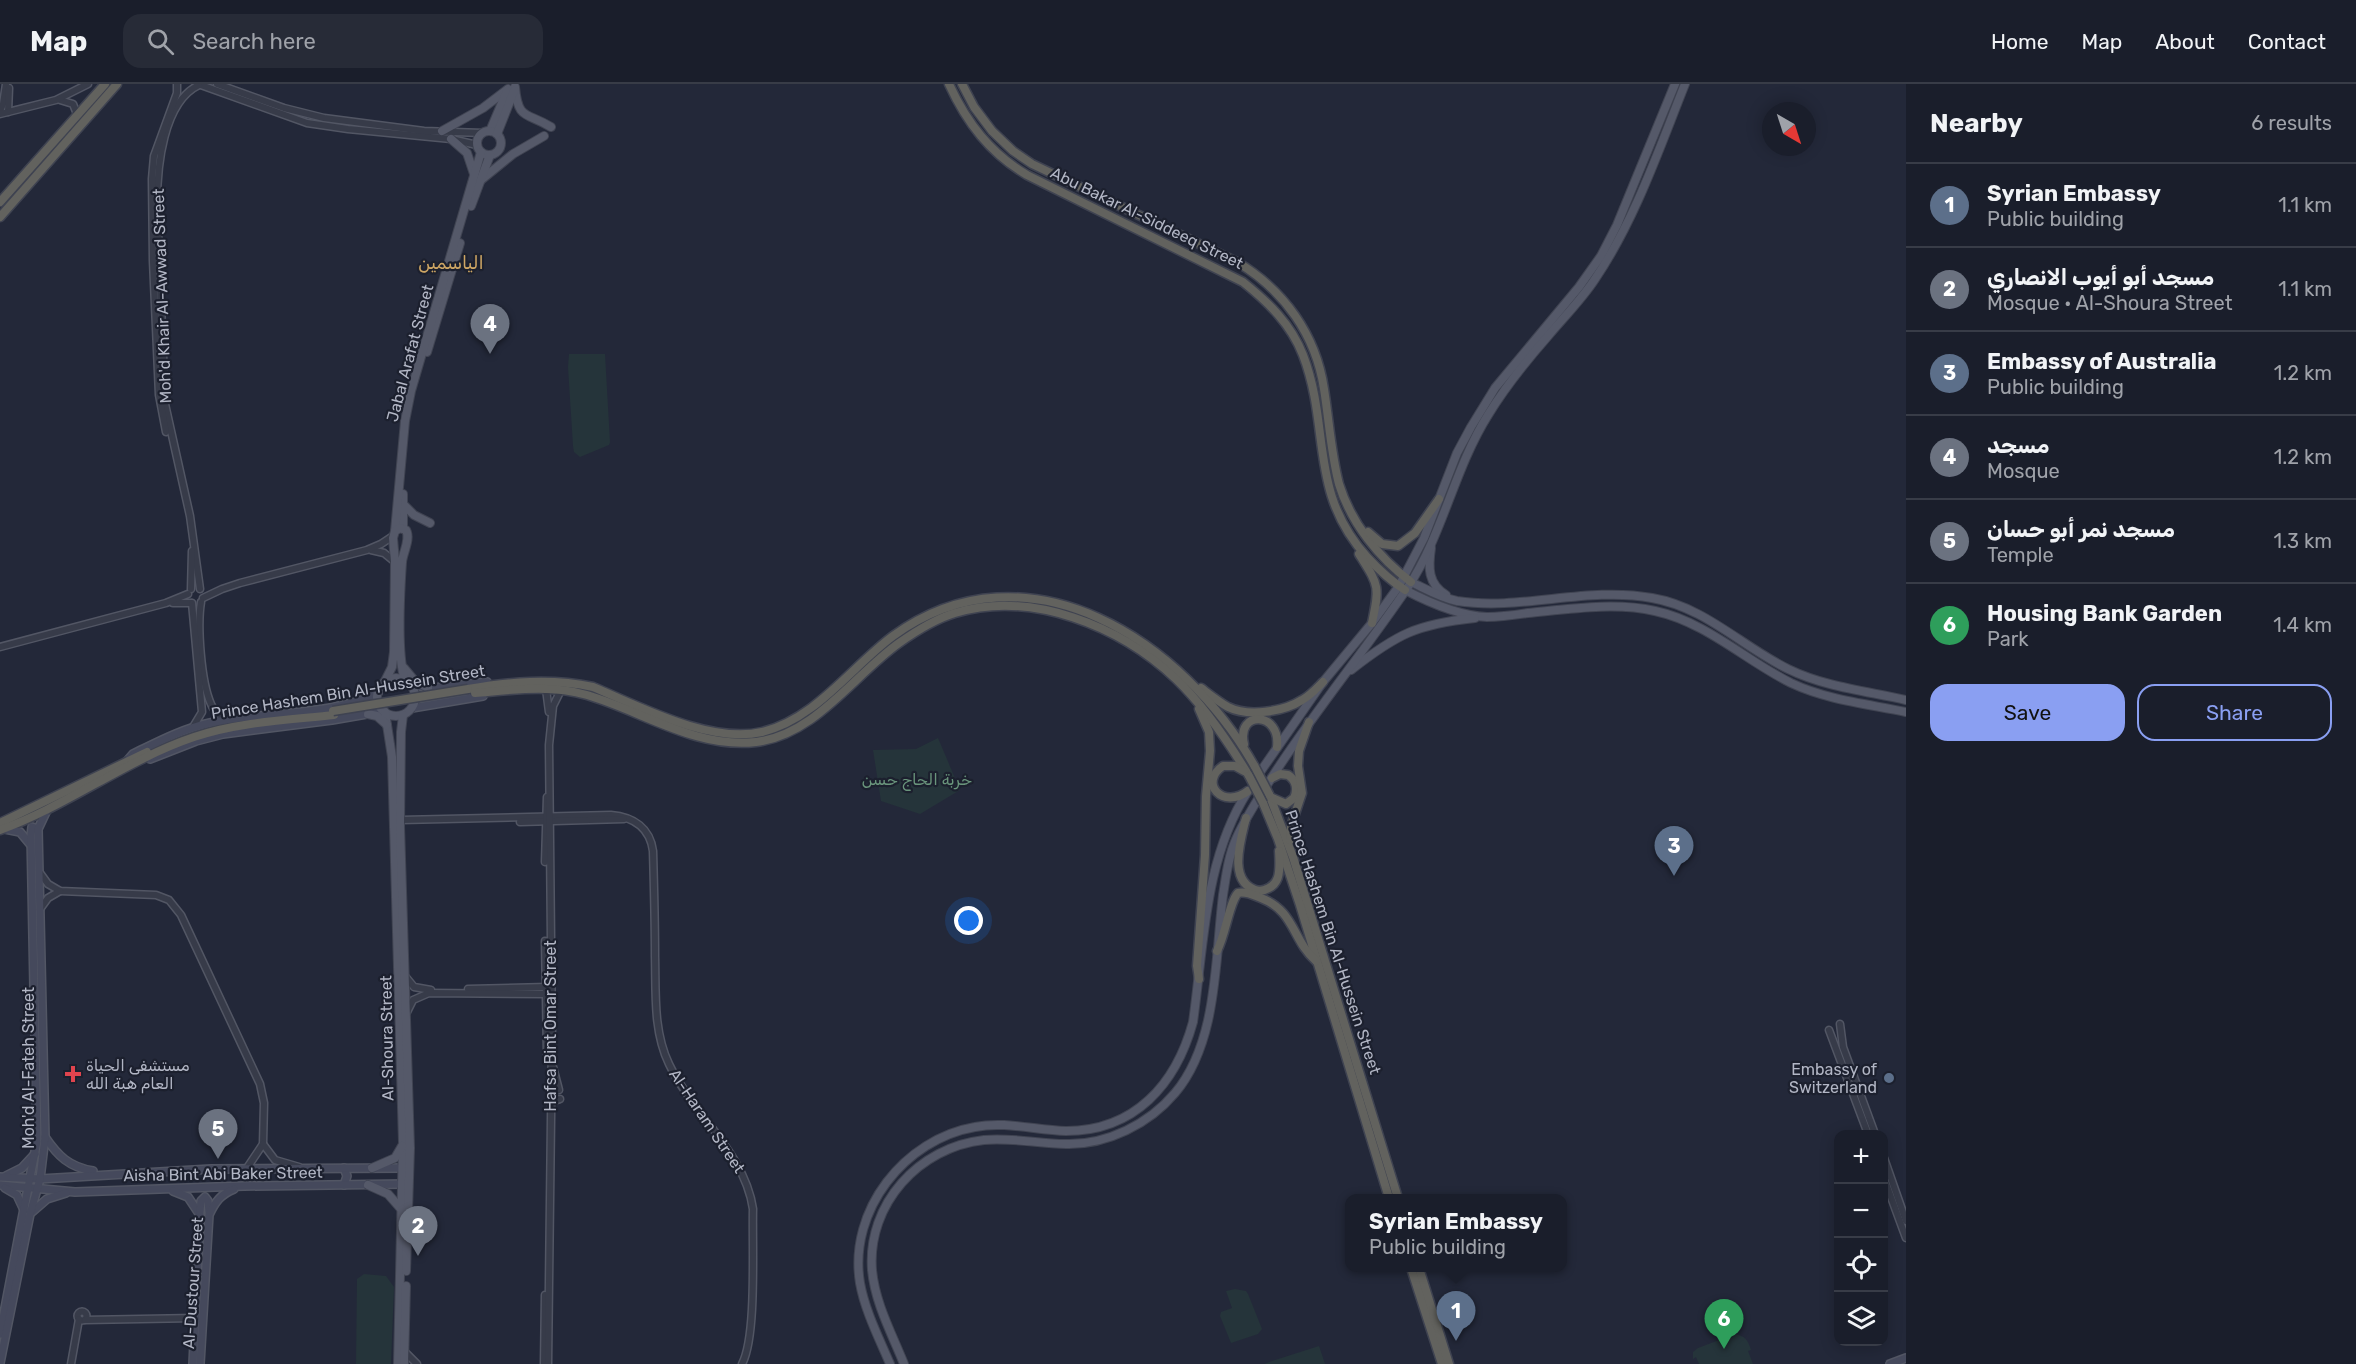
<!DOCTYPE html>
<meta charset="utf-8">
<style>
body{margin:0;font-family:Rubik,Vazirmatn,sans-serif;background:#272b37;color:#f1f3f6}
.controls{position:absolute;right:18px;bottom:18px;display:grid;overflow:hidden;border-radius:12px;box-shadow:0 3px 15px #0003}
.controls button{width:54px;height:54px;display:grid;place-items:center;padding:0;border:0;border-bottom:2px solid #383c47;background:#1a1e2b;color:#f1f3f6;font:30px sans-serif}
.compass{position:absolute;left:1762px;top:18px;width:54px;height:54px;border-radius:50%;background:#1a1e2b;box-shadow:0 3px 15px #0003;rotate:141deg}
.you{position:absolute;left:969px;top:837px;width:21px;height:21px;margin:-15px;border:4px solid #fff;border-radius:50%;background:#1a73e8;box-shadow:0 0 0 9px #1a73e833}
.badge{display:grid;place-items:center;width:39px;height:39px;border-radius:50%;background:#8a9ff2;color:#fff;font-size:20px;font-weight:700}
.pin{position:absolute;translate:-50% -50px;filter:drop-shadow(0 2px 3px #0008)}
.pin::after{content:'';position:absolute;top:32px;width:21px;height:18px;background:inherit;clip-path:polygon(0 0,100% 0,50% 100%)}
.popup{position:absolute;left:1345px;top:1110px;width:222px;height:78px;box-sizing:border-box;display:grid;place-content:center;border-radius:12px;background:#1a1e2b;filter:drop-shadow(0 2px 4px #0005);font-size:20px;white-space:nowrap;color:#9fa2a9}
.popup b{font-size:22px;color:#f1f3f6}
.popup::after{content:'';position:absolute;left:50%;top:100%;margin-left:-12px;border:12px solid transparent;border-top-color:#1a1e2b}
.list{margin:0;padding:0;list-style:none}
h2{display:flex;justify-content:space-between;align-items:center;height:78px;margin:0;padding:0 24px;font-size:26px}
h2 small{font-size:20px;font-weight:400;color:#9fa2a9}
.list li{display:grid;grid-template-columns:39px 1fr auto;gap:18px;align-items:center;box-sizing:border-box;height:84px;padding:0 24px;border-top:2px solid #383c47}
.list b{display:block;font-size:22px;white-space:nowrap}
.list p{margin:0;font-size:20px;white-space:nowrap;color:#9fa2a9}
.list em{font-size:20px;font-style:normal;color:#9fa2a9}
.actions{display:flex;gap:12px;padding:18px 24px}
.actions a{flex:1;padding:14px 0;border:2px solid #8a9ff2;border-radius:18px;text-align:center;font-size:21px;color:#8a9ff2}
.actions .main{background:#8a9ff2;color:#111}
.icon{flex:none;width:33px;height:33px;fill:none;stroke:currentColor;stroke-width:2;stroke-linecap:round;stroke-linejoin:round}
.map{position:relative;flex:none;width:1906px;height:1280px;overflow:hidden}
header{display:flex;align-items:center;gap:36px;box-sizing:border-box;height:84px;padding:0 30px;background:#1a1e2b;border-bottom:2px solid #383c47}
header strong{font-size:28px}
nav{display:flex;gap:33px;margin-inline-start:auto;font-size:21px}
.search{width:420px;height:54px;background:#272b37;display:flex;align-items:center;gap:15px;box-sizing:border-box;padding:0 21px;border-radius:18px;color:#9fa2a9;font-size:22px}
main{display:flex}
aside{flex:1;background:#1a1e2b}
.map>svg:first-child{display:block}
.green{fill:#25343a}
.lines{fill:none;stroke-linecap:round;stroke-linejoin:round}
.tertiary-casing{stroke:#525664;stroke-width:9}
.secondary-casing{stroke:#525664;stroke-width:10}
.primary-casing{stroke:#404452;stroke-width:10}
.trunk-casing{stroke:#3f4351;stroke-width:11}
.tertiary{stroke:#373b49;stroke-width:6}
.secondary{stroke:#45495c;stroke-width:7}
.primary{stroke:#555969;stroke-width:8}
.trunk{stroke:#62625e;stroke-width:8}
.trunk-bridge-casing{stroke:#3f4351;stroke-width:11;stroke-linecap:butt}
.trunk-bridge{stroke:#62625e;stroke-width:8}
.health-dot{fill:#e0444e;stroke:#1c202e;stroke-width:2}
.service-dot{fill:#5c6f8a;stroke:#1c202e;stroke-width:2}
.labels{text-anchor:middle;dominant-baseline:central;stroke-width:4.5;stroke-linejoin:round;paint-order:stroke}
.street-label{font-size:16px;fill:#b2b6c5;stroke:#1c202e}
.park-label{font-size:16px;fill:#6a957c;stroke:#1c202e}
.poi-label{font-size:16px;fill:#b2b6c5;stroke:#1c202e;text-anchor:start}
.neighbourhood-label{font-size:18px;fill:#cea664;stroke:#1c202e}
</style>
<header>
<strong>Map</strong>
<div class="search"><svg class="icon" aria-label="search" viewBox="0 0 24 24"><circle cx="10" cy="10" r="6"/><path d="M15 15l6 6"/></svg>Search here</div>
<nav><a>Home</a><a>Map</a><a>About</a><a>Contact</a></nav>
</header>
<main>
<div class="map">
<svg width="1906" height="1280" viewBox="0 0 1906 1280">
<rect width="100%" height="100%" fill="#232839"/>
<g class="green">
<polygon points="569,270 605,270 610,358 609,361 580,373 574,368 573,362 568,283"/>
<polygon points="938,654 960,706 920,730 881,717 873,666 916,665"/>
<polygon points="364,1190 386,1192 394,1203 391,1280 356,1280 357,1195"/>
<polygon points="1235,1205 1246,1207 1248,1210 1262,1245 1258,1250 1231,1259 1220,1232 1221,1228 1232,1224 1226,1207"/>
<path d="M1735,1250C1745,1252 1748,1256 1751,1266L1748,1267L1753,1280H1699L1696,1273L1693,1275V1268L1698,1264Z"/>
<polygon points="1319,1262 1325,1280 1264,1280 1272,1277"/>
</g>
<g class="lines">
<defs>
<g id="tertiary">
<polyline points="198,0 307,39 348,45 451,55 477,61"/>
<polyline points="217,0 284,24 324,34 424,47 483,49"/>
<path d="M199,1C163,18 157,83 157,119L165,320L190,432L200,505"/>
<polyline points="60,16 73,20 77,30"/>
<polyline points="0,27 3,20 6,0"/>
<polyline points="8,28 9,4"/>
<polyline points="0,30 56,16 88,0"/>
<polyline points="166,348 159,311 153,177 152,95 154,72 177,9 177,0"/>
<polyline points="371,466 384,469 395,478"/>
<polyline points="191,505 192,467"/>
<polyline points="203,514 222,505 240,499 367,466 381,460 393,452"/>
<path d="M201,518C197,542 201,598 211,620C214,628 220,632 228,636"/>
<polyline points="173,519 191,519"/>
<polyline points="192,519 202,628 193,643"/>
<polyline points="0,563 166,519 188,510"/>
<polyline points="546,605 549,628"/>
<path d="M401,736L611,731C634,733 650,744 653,767C654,802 655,837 655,872C656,908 653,947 669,980C693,1030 745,1069 753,1125C752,1161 757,1252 742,1280"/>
<polyline points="520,738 624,735"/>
<polyline points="545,778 547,713"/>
<polyline points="40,789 48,800 60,807 156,811 169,816 181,831 260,1000 264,1019 263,1060 247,1084"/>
<polyline points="40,825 48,814 60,807"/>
<polyline points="545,857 547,970"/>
<polyline points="405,892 414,903 431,906"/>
<polyline points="468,905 548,903"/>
<polyline points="407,928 413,916 429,909 547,910"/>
<polyline points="1840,940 1843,963 1875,1050"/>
<polyline points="1829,946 1868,1050"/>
<polyline points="553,983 559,1006"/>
<polyline points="551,1018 560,1015"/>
<polyline points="263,1060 275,1076 299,1083"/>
<polyline points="1884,1074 1906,1137"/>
<polyline points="1884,1094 1906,1154"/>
<circle cx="82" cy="1232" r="4.5"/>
<polyline points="85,1236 196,1234"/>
<polyline points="404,1267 417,1280"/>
<polyline points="71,1280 79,1235"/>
<polyline points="544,1280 545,1211"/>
<polyline points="548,1280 552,953 549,661 553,622 561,606"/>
</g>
<g id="secondary">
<polyline points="411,601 433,604 487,598"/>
<polyline points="412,624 483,612"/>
<polyline points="150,675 196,657 223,650 332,636 384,627"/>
<path d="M127,677L133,670C158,658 182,645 210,639C263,627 330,633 378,609"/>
<polyline points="5,745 20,748 30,760"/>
<path d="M45,1053C58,1072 69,1083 93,1087"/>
<polyline points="344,1084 347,1092 344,1101"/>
<polyline points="6,1092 22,1084 35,1070"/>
<polyline points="0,1093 40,1095 211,1085 407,1084"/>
<polyline points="0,1101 75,1108 244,1102 406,1100"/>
<polyline points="5,1104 17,1111 24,1126"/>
<polyline points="173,1107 188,1113 200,1131 193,1280"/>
<polyline points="32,1128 47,1115 66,1109"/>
<polyline points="200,1128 201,1117 205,1113 208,1117 209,1128"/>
<polyline points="0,1250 37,1057 31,751 32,743 38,745"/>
<polyline points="0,1279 30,1130 40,1095 45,1053 38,745 47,726"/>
<path d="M200,1280L209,1131C215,1118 221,1110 234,1105"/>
<polyline points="1890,1280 1906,1274"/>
</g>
<g id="primary">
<path d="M515,3C518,37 527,28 551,43"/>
<polyline points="442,47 483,24 508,5"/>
<polyline points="490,47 507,7"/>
<circle cx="489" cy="59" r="12"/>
<polyline points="497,50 514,7"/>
<polyline points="451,55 467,69 474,90"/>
<polyline points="481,96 513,70 544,52"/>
<polyline points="471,122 490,71"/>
<polyline points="427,268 460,159"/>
<polyline points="403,420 414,431 430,439"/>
<polyline points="403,445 403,410"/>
<polyline points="395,447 405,337 411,307 481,68"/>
<path d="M1431,464C1428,484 1428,500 1446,511"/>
<path d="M1411,498C1426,505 1441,514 1457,517C1522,527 1587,502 1652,514C1705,523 1741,562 1788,585C1825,603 1866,607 1906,616"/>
<path d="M1405,506C1430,519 1459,532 1487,533C1501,533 1515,531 1528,529C1569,525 1615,518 1655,527C1706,538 1745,576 1791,599C1827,616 1868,620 1906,628"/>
<polyline points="404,584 414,596 428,604"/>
<path d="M1351,586C1397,550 1417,540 1475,534"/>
<circle cx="396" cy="613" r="19"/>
<path d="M384,599L392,583L394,568L395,478L393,454L395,447L400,444L406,446C411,455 403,468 402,478C400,508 396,569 405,596"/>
<polyline points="385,628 392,673 403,1058 398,1280"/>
<polyline points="368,630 377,632 387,641"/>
<polyline points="403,631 401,648 400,742 410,1064 406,1187"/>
<polyline points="1256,694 1323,598 1372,539 1399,502 1424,454 1457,369 1471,343 1495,304 1579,203 1601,172 1617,141 1675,0"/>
<polyline points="372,1084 395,1074 402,1062"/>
<polyline points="368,1101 388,1110 402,1126"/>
<polyline points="404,1280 406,1202"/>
<path d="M890,1280C879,1254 865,1227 860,1199C848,1126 905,1055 975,1043C1005,1037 1035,1046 1066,1047C1135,1047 1176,1000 1193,938C1204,861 1204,775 1248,707"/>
<path d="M904,1280C892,1250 875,1219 872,1186C867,1120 919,1063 984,1056C1011,1053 1039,1060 1066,1060C1107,1061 1149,1040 1175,1009C1218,958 1215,875 1223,811C1226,793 1228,773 1236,755C1247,730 1263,707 1278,684C1319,622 1366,565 1408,503C1443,450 1454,385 1488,331C1505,303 1526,277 1548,252C1564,233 1582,215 1595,195C1635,136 1659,65 1685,0"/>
</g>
<g id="trunk">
<path d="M949,0C967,39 990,69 1027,91L1243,198C1268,218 1291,240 1303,271C1331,344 1308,408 1367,473C1379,486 1391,497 1405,506"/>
<path d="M962,0L974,23L992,47L1013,67L1032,80L1237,178C1284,206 1316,251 1324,305C1329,336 1331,370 1339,400C1351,439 1379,474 1411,498"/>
<polyline points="0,118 105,0"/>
<polyline points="0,133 117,0"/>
<polyline points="1368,448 1382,460 1398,462 1415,449 1439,415"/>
<path d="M1359,470C1379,502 1380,501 1372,539"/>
<path d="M1201,604C1209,610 1219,618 1228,623C1248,633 1283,628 1302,616C1310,612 1317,604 1323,598"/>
<path d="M468,605C509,598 551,594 593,603C641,623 710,660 762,648C816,635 851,583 893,552C1028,454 1185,558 1255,683"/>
<path d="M475,609C511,606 551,600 587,611C642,627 696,665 756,658C815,651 854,591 899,559C916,547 935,535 955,529C1032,506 1120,542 1176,595C1205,623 1228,657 1249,692"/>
<polyline points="1199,625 1209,648 1210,667 1206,712 1205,771 1197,882 1199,895"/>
<path d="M1244,660C1236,626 1281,627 1277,663"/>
<path d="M1244,687L1235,682H1223C1198,699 1223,726 1248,707"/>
<polyline points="1269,710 1293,773 1398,1114"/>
<path d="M1270,713L1286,720L1294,714C1298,705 1296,696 1288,691L1280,690L1272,694"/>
<polyline points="1263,719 1278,755 1300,821 1389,1114"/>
<path d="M1246,734C1241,755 1226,800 1259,807C1282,804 1280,786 1279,767"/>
<polyline points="0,739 147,668"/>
<path d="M0,746C67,722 126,676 194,653C238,638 288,636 334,631"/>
<polyline points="1290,756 1291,742 1302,709 1298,682 1299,667 1309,638"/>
<path d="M1217,867C1226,850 1229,819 1238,809C1246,807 1253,811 1261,814C1295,827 1292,856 1316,877"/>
<polyline points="1411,1184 1442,1280"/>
<polyline points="1419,1184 1449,1280"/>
</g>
</defs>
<use href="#tertiary" class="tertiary-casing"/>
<use href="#secondary" class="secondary-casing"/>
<use href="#primary" class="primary-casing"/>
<use href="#trunk" class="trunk-casing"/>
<use href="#tertiary" class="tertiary"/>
<use href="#secondary" class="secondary"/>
<use href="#primary" class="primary"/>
<use href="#trunk" class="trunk"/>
<defs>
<g id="trunk-bridge">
<polyline points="333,627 468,605"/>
<polyline points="1255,683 1269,710"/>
<polyline points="1249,692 1263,719"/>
</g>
</defs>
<use href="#trunk-bridge" class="trunk-bridge-casing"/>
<use href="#trunk-bridge" class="trunk-bridge"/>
</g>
<path class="health-dot" d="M70 981h6v6h6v6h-6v6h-6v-6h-6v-6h6z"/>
<circle class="service-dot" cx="1889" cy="994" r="6"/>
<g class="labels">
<g class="street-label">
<text transform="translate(1147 134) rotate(26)">Abu Bakar Al-Siddeeq Street</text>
<text transform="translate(162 212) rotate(-92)">Moh'd Khair Al-Awwad Street</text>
<text transform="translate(410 269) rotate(-75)">Jabal Arafat Street</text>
<text transform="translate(348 608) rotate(-9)">Prince Hashem Bin Al-Hussein Street</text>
<text transform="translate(1333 858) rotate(72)">Prince Hashem Bin Al-Hussein Street</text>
<text transform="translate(550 942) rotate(-90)">Hafsa Bint Omar Street</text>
<text transform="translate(387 954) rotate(-91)">Al-Shoura Street</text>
<text transform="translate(28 984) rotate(-90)">Moh'd Al-Fateh Street</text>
<text transform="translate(707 1037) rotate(56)">Al-Haram Street</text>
<text transform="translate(223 1090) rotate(-1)">Aisha Bint Abi Baker Street</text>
<text transform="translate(193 1199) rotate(-86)">Al-Dustour Street</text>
</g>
<g class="park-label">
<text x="917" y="695">خربة الحاج حسن</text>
</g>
<g class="poi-label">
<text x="86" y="981">مستشفى الحياة<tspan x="86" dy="18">العام هبة الله</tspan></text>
<text x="1877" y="985" text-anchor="end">Embassy of<tspan x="1877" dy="18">Switzerland</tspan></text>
</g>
<g class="neighbourhood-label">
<text x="451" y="179">الياسمين</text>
</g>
</g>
</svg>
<div class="controls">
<button>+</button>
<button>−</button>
<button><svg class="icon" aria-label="locate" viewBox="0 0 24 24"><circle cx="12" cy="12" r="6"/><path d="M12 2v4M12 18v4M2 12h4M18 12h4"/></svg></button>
<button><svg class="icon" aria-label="layers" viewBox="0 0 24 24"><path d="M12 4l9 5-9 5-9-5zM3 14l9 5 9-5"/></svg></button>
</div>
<svg class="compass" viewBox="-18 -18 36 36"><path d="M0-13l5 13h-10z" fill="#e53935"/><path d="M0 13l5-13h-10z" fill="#9fa2a9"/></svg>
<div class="you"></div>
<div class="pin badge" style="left:1456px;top:1257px;background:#5c6f8a">1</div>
<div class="popup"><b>Syrian Embassy</b>Public building</div>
<div class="pin badge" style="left:418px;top:1172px;background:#6b7280">2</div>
<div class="pin badge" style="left:1674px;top:792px;background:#5c6f8a">3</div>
<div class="pin badge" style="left:490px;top:270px;background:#6b7280">4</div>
<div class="pin badge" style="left:218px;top:1075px;background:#6b7280">5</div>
<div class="pin badge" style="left:1724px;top:1265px;background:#2e9e5b">6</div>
</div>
<aside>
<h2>Nearby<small>6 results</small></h2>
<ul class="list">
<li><span class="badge" style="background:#5c6f8a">1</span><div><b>Syrian Embassy</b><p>Public building</p></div><em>1.1 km</em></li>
<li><span class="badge" style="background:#6b7280">2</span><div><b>مسجد أبو أيوب الانصاري</b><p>Mosque · Al-Shoura Street</p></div><em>1.1 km</em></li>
<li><span class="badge" style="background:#5c6f8a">3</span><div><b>Embassy of Australia</b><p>Public building</p></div><em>1.2 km</em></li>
<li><span class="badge" style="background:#6b7280">4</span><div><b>مسجد</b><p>Mosque</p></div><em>1.2 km</em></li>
<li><span class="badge" style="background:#6b7280">5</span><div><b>مسجد نمر أبو حسان</b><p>Temple</p></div><em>1.3 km</em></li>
<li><span class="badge" style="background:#2e9e5b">6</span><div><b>Housing Bank Garden</b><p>Park</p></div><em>1.4 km</em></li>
</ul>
<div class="actions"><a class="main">Save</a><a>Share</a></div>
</aside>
</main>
